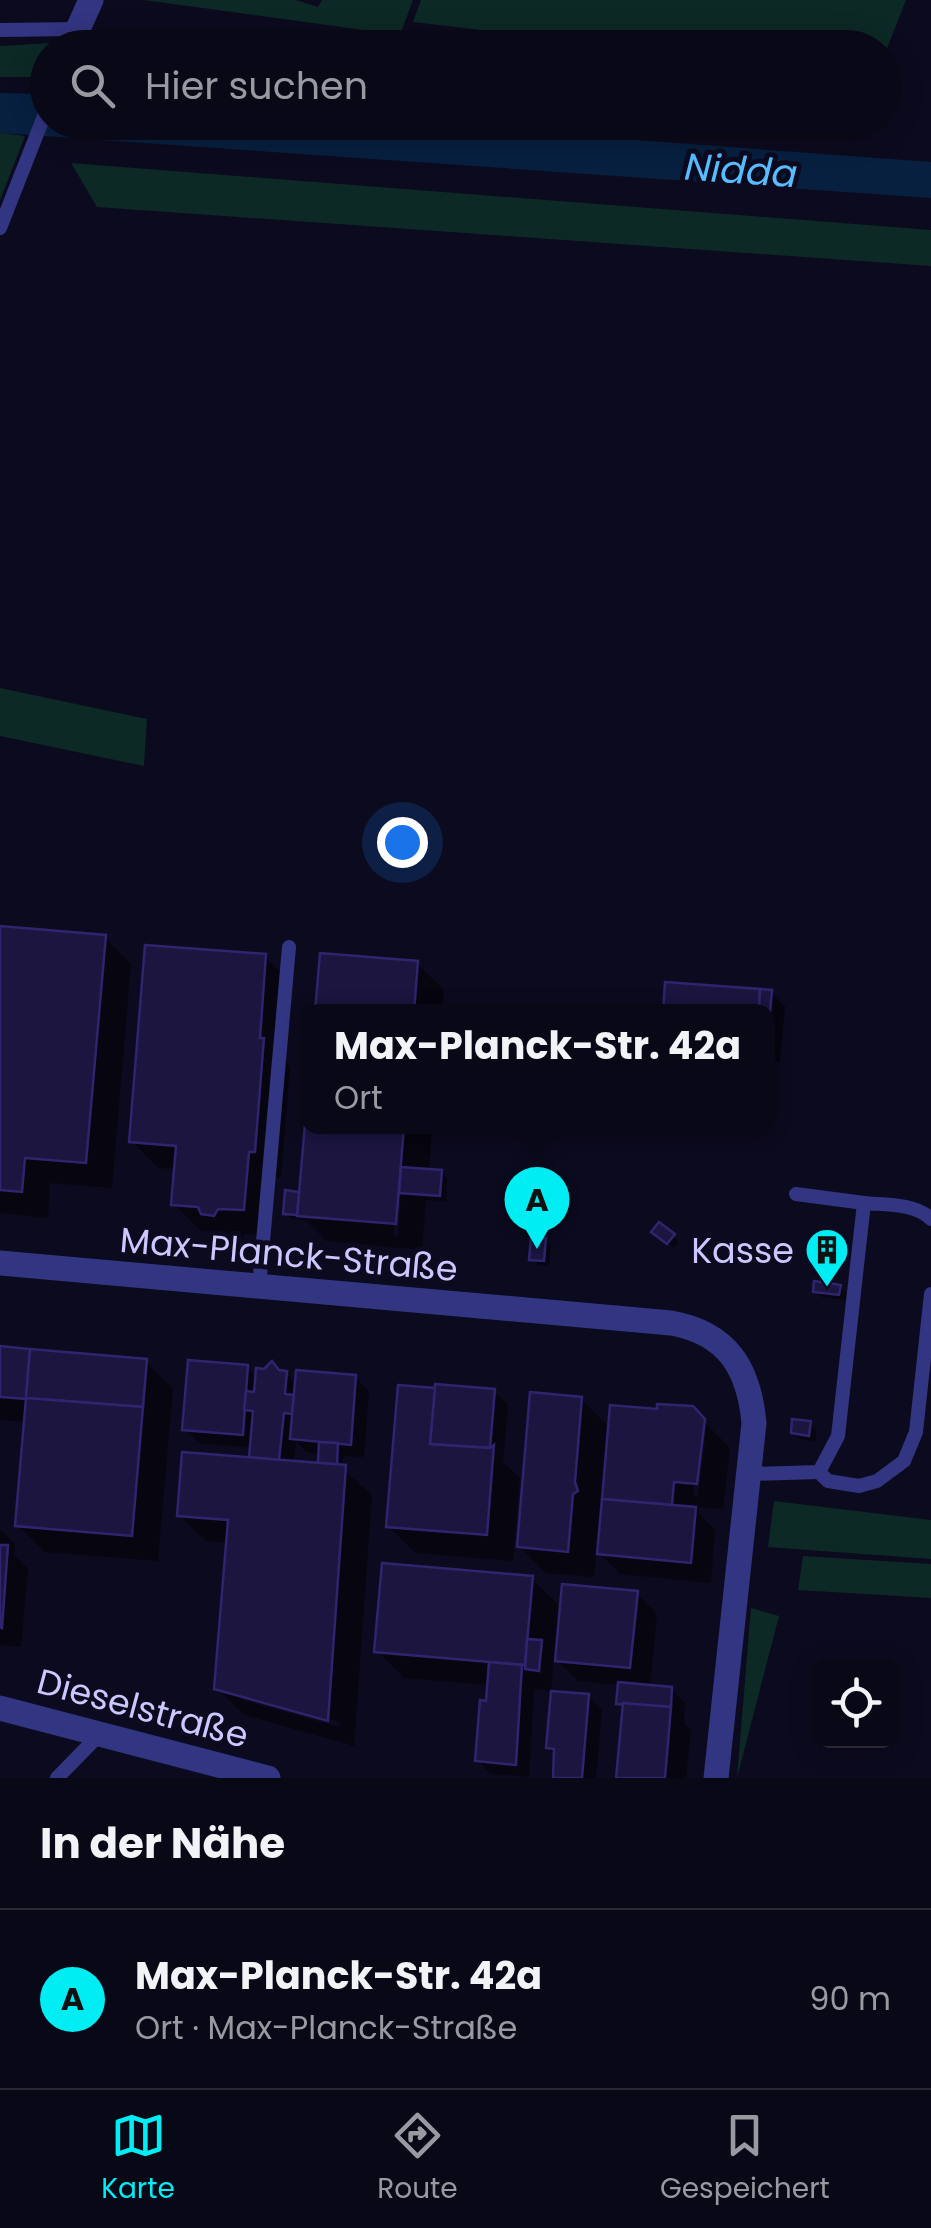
<!DOCTYPE html>
<html lang="de">
<meta charset="utf-8">
<style>
body{margin:0;font-family:Poppins,sans-serif;background:#171623;color:#f1f3f6}
.controls{position:absolute;right:30px;bottom:30px;display:grid;overflow:hidden;border-radius:20px;box-shadow:0 5px 25px #0003}
.controls button{width:90px;height:90px;display:grid;place-items:center;padding:0;border:0;border-bottom:2px solid #292935;background:#090816;color:#f1f3f6;font:50px sans-serif}
.you{position:absolute;left:402px;top:842px;width:35px;height:35px;margin:-25px;border:8px solid #fff;border-radius:50%;background:#1a73e8;box-shadow:0 0 0 15px #1a73e833}
.badge{display:grid;place-items:center;width:65px;height:65px;border-radius:50%;background:#00edf3;color:#111;font-size:32px;font-weight:700}
.pin{position:absolute;translate:-50% -82px;filter:drop-shadow(0 2px 5px #0008)}
.pin::after{content:'';position:absolute;top:52px;width:35px;height:30px;background:inherit;clip-path:polygon(0 0,100% 0,50% 100%)}
.popup{position:absolute;left:300px;top:1004px;width:475px;height:130px;box-sizing:border-box;display:grid;place-content:center;border-radius:20px;background:#090816;filter:drop-shadow(0 2px 8px #0005);font-size:32px;white-space:nowrap;color:#999aa1}
.popup b{font-size:38px;color:#f1f3f6}
.popup::after{content:'';position:absolute;left:50%;top:100%;margin-left:-20px;border:20px solid transparent;border-top-color:#090816}
.list{margin:0;padding:0;list-style:none}
h2{display:flex;justify-content:space-between;align-items:center;height:130px;margin:0;padding:0 40px;font-size:42px}
h2 small{font-size:32px;font-weight:400;color:#999aa1}
.list li{display:grid;grid-template-columns:65px 1fr auto;gap:30px;align-items:center;box-sizing:border-box;height:180px;padding:0 40px;border-top:2px solid #292935}
.list b{display:block;font-size:38px;white-space:nowrap}
.list p{margin:0;font-size:32px;white-space:nowrap;color:#999aa1}
.list em{font-size:32px;font-style:normal;color:#999aa1}
.icon{flex:none;width:55px;height:55px;fill:none;stroke:currentColor;stroke-width:2;stroke-linecap:round;stroke-linejoin:round}
.map{position:relative;flex:none;width:931px;height:1778px;overflow:hidden}
.search{position:absolute;background:#090816;box-shadow:0 5px 25px #0003;left:30px;right:30px;top:30px;height:110px;display:flex;align-items:center;gap:25px;box-sizing:border-box;padding:0 35px;border-radius:55px;color:#999aa1;font-size:38px}
.sheet{height:310px;background:#090816}
nav{display:flex;justify-content:space-around;align-items:center;box-sizing:border-box;height:140px;border-top:2px solid #292935;background:#090816;font-size:28px;color:#999aa1}
nav a{display:grid;justify-items:center;gap:5px}
nav .on{color:#00edf3}
.map>svg:first-child{display:block}
.green{fill:#0d2925}
.water{fill:#072040}
.shadow{fill:#0007;fill-rule:evenodd}
.building{fill:#1b1540;stroke:#2e256e;stroke-width:2.5}
.lines{fill:none;stroke-linecap:round;stroke-linejoin:round}
.lane{stroke:#323581;stroke-width:14}
.street{stroke:#323581;stroke-width:25}
.labels{text-anchor:middle;dominant-baseline:central;stroke-width:10;stroke-linejoin:round;paint-order:stroke}
.poi-label{font-size:35px;fill:#cac8ff;stroke:#0c0a1e;text-anchor:end}
.street-label{font-size:35px;fill:#cac8ff;stroke:#0c0a1e}
.water-label{font-size:38px;font-style:italic;fill:#56bdff;stroke:#0c0a1e}
</style>
<div class="map">
<svg width="931" height="1778" viewBox="0 0 931 1778">
<rect width="100%" height="100%" fill="#0c0a1e"/>
<g class="green">
<polygon points="144,0 296,0 318,7 322,0 413,0 400,35"/>
<polygon points="421,0 906,0 884,56 884,48 630,48 413,22"/>
<polygon points="50,43 44,77 0,77 0,46"/>
<polygon points="0,133 25,136 0,200"/>
<polygon points="71,163 931,230 931,266 97,207"/>
<polygon points="0,688 147,719 144,766 0,736"/>
<polygon points="774,1501 931,1520 931,1559 768,1547"/>
<polygon points="803,1556 931,1564 931,1598 798,1590"/>
<polygon points="751,1608 779,1616 737,1778"/>
</g>
<polygon class="water" points="0,93 47,94 48,122 407,123 931,162 931,198 0,133"/>
<g class="shadow">
<polygon points="0,929 105,938 131,964 112,1188 50,1183 48,1218 0,1213"/>
<polygon points="265,957 292,984 285,1062 290,1067 281,1178 275,1177 270,1236 245,1234 241,1241 231,1240 223,1232 201,1231 174,1204 177,1169 158,1168 132,1141"/>
<polygon points="417,964 444,990 442,1012 317,1012"/>
<polygon points="771,993 785,1007 780,1062 767,1061 767,1012"/>
<path d="M307,1126H432L429,1171L441,1172L447,1179L446,1201L426,1200L422,1250L326,1241L306,1220L292,1219L285,1213L298,1194L301,1197ZM397,1187L401,1192L398,1237L393,1236Z"/>
<polygon points="673,1236 679,1242 674,1248 660,1238"/>
<polygon points="544,1240 551,1247 549,1266 538,1265 532,1259"/>
<polygon points="840,1287 846,1294 845,1300 822,1297 815,1291"/>
<polygon points="0,1349 146,1362 173,1389 158,1561 45,1552 18,1525 27,1422 0,1420"/>
<path d="M247,1368L258,1379L286,1373L297,1385L355,1377L369,1391L364,1457L343,1456L342,1468L372,1495L354,1746L244,1715L217,1688L229,1543L206,1541L179,1515L251,1460L252,1448L199,1443L185,1429ZM296,1441L306,1452L321,1454L324,1466L293,1464ZM242,1694L340,1722L339,1727L242,1700Z"/>
<polygon points="494,1391 508,1405 503,1462 520,1478 513,1561 415,1553 389,1526"/>
<path d="M581,1399L610,1428L659,1412L692,1409L730,1448L723,1509L699,1507V1514L715,1530L711,1583L620,1574L597,1551L594,1577L546,1573L519,1546ZM701,1431H706L698,1497L693,1496Z"/>
<polygon points="810,1424 817,1430 815,1441 800,1439 793,1432"/>
<polygon points="0,1529 15,1544 14,1555 28,1569 21,1647 0,1645"/>
<polygon points="532,1579 562,1609 636,1593 657,1614 650,1687 671,1689 685,1703 684,1724 691,1730 686,1778 619,1778 625,1709 619,1703 620,1685 578,1681 554,1657 551,1691 534,1689 529,1777 491,1774 477,1760 490,1685 404,1678 377,1651"/>
<polygon points="588,1696 602,1710 596,1778 556,1778 556,1756 548,1747"/>
</g>
<g class="building">
<polygon points="0,926 106,935 86,1163 25,1158 22,1192 0,1190"/>
<polygon points="145,945 266,954 260,1038 264,1038 255,1152 249,1152 244,1210 218,1209 214,1216 201,1214 198,1207 171,1205 176,1146 129,1142"/>
<polygon points="320,953 418,961 414,1012 315,1012"/>
<polygon points="665,982 760,989 759,1012 663,1012"/>
<polygon points="760,989 772,990 767,1048 767,1012 759,1012"/>
<polygon points="307,1101 307,1126 404,1126 396,1224 297,1216"/>
<polygon points="401,1167 442,1170 440,1196 399,1193"/>
<polygon points="285,1190 299,1192 297,1215 283,1214"/>
<polygon points="659,1222 675,1234 667,1244 651,1232"/>
<polygon points="531,1237 546,1238 544,1261 529,1260"/>
<polygon points="814,1281 841,1285 839,1295 813,1292"/>
<polygon points="0,1346 30,1349 26,1399 0,1397"/>
<polygon points="30,1349 147,1359 143,1407 26,1398"/>
<polygon points="188,1360 248,1365 243,1435 182,1430"/>
<polygon points="272,1361 279,1370 287,1371 285,1394 294,1395 292,1414 284,1413 279,1460 249,1457 253,1411 244,1410 246,1391 254,1392 256,1368 264,1369"/>
<polygon points="296,1370 356,1375 351,1445 290,1439"/>
<polygon points="435,1384 495,1389 490,1448 430,1444"/>
<polygon points="398,1385 435,1388 430,1444 490,1448 494,1445 487,1535 386,1527"/>
<polygon points="530,1392 582,1397 575,1482 578,1491 573,1494 568,1552 517,1547"/>
<polygon points="26,1398 143,1407 132,1536 15,1526"/>
<polygon points="657,1404 693,1406 705,1419 697,1484 674,1482 672,1505 602,1499 610,1405 657,1409"/>
<polygon points="792,1419 811,1421 809,1436 791,1433"/>
<polygon points="319,1442 338,1443 337,1465 318,1463"/>
<polygon points="182,1452 346,1465 328,1721 214,1689 228,1520 177,1516"/>
<polygon points="602,1499 696,1507 691,1563 597,1554"/>
<polygon points="0,1545 8,1545 2,1628 0,1627"/>
<polygon points="382,1563 533,1576 525,1665 374,1652"/>
<polygon points="562,1584 638,1591 630,1668 555,1661"/>
<polygon points="527,1639 542,1640 539,1671 525,1669"/>
<polygon points="489,1662 522,1665 516,1765 475,1761 480,1700 486,1701"/>
<polygon points="618,1682 672,1687 671,1707 616,1704"/>
<polygon points="551,1691 589,1694 582,1778 553,1778 554,1749 546,1748"/>
<polygon points="623,1703 671,1707 665,1778 616,1778"/>
</g>
<g class="lines">
<g class="lane">
<polyline points="0,30 78,29 70,48"/>
<polyline points="0,228 48,106"/>
<path d="M864,1203C885,1205 915,1203 931,1219"/>
<polyline points="259,1287 289,947"/>
<polyline points="819,1472 828,1481 859,1486 877,1481 904,1461 916,1432 931,1294"/>
<polyline points="749,1474 819,1472 838,1436 864,1203 796,1194"/>
<polyline points="57,1778 102,1732"/>
</g>
<g class="street">
<polyline points="78,29 91,0"/>
<path d="M0,1263L671,1323C728,1333 749,1369 754,1423L716,1778"/>
<polyline points="0,1708 268,1778"/>
</g>
</g>
<defs>
<symbol id="building-pin" viewBox="-11 -11 22 30"><path d="M0 17L-7.5 6A9.5 9.5 0 1 1 7.5 6Z" fill="#00edf3" stroke="#0c0a1e"/><path d="M-4-6H4V6H1V3H-1V6H-4ZM-2.5-4.3h1.7v1.8h-1.7ZM.8-4.3h1.7v1.8H.8ZM-2.5-1h1.7V.8h-1.7ZM.8-1h1.7V.8H.8Z" fill="#111"/></symbol>
</defs>
<g fill-rule="evenodd">
<use href="#building-pin" x="802" y="1225" width="50" height="68"/>
</g>
<g class="labels">
<g class="poi-label">
<text x="794" y="1250">Kasse</text>
</g>
<g class="street-label">
<text transform="translate(289 1254) rotate(5)">Max-Planck-Straße</text>
<text transform="translate(143 1708) rotate(15)">Dieselstraße</text>
</g>
<g class="water-label">
<text transform="translate(741 170) rotate(4)">Nidda</text>
</g>
</g>
</svg>
<div class="controls">
<button><svg class="icon" aria-label="locate" viewBox="0 0 24 24"><circle cx="12" cy="12" r="6"/><path d="M12 2v4M12 18v4M2 12h4M18 12h4"/></svg></button>
</div>
<div class="you"></div>
<div class="pin badge" style="left:537px;top:1249px">A</div>
<div class="popup"><b>Max-Planck-Str. 42a</b>Ort</div>
<div class="search"><svg class="icon" aria-label="search" viewBox="0 0 24 24"><circle cx="10" cy="10" r="6"/><path d="M15 15l6 6"/></svg>Hier suchen</div>
</div>
<section class="sheet">
<h2>In der Nähe<small></small></h2>
<ul class="list">
<li><span class="badge">A</span><div><b>Max-Planck-Str. 42a</b><p>Ort · Max-Planck-Straße</p></div><em>90 m</em></li>
</ul>
</section>
<nav>
<a class="on"><svg class="icon" aria-label="map" viewBox="0 0 24 24"><path d="M3 6l6-2 6 2 6-2v14l-6 2-6-2-6 2zM9 4v14M15 6v14"/></svg>Karte</a>
<a><svg class="icon" aria-label="directions" viewBox="0 0 24 24"><path d="M12 3l9 9-9 9-9-9zM9 14v-3h6M13 9l2 2-2 2"/></svg>Route</a>
<a><svg class="icon" aria-label="saved" viewBox="0 0 24 24"><path d="M7 4h10v16l-5-4-5 4z"/></svg>Gespeichert</a>
</nav>
